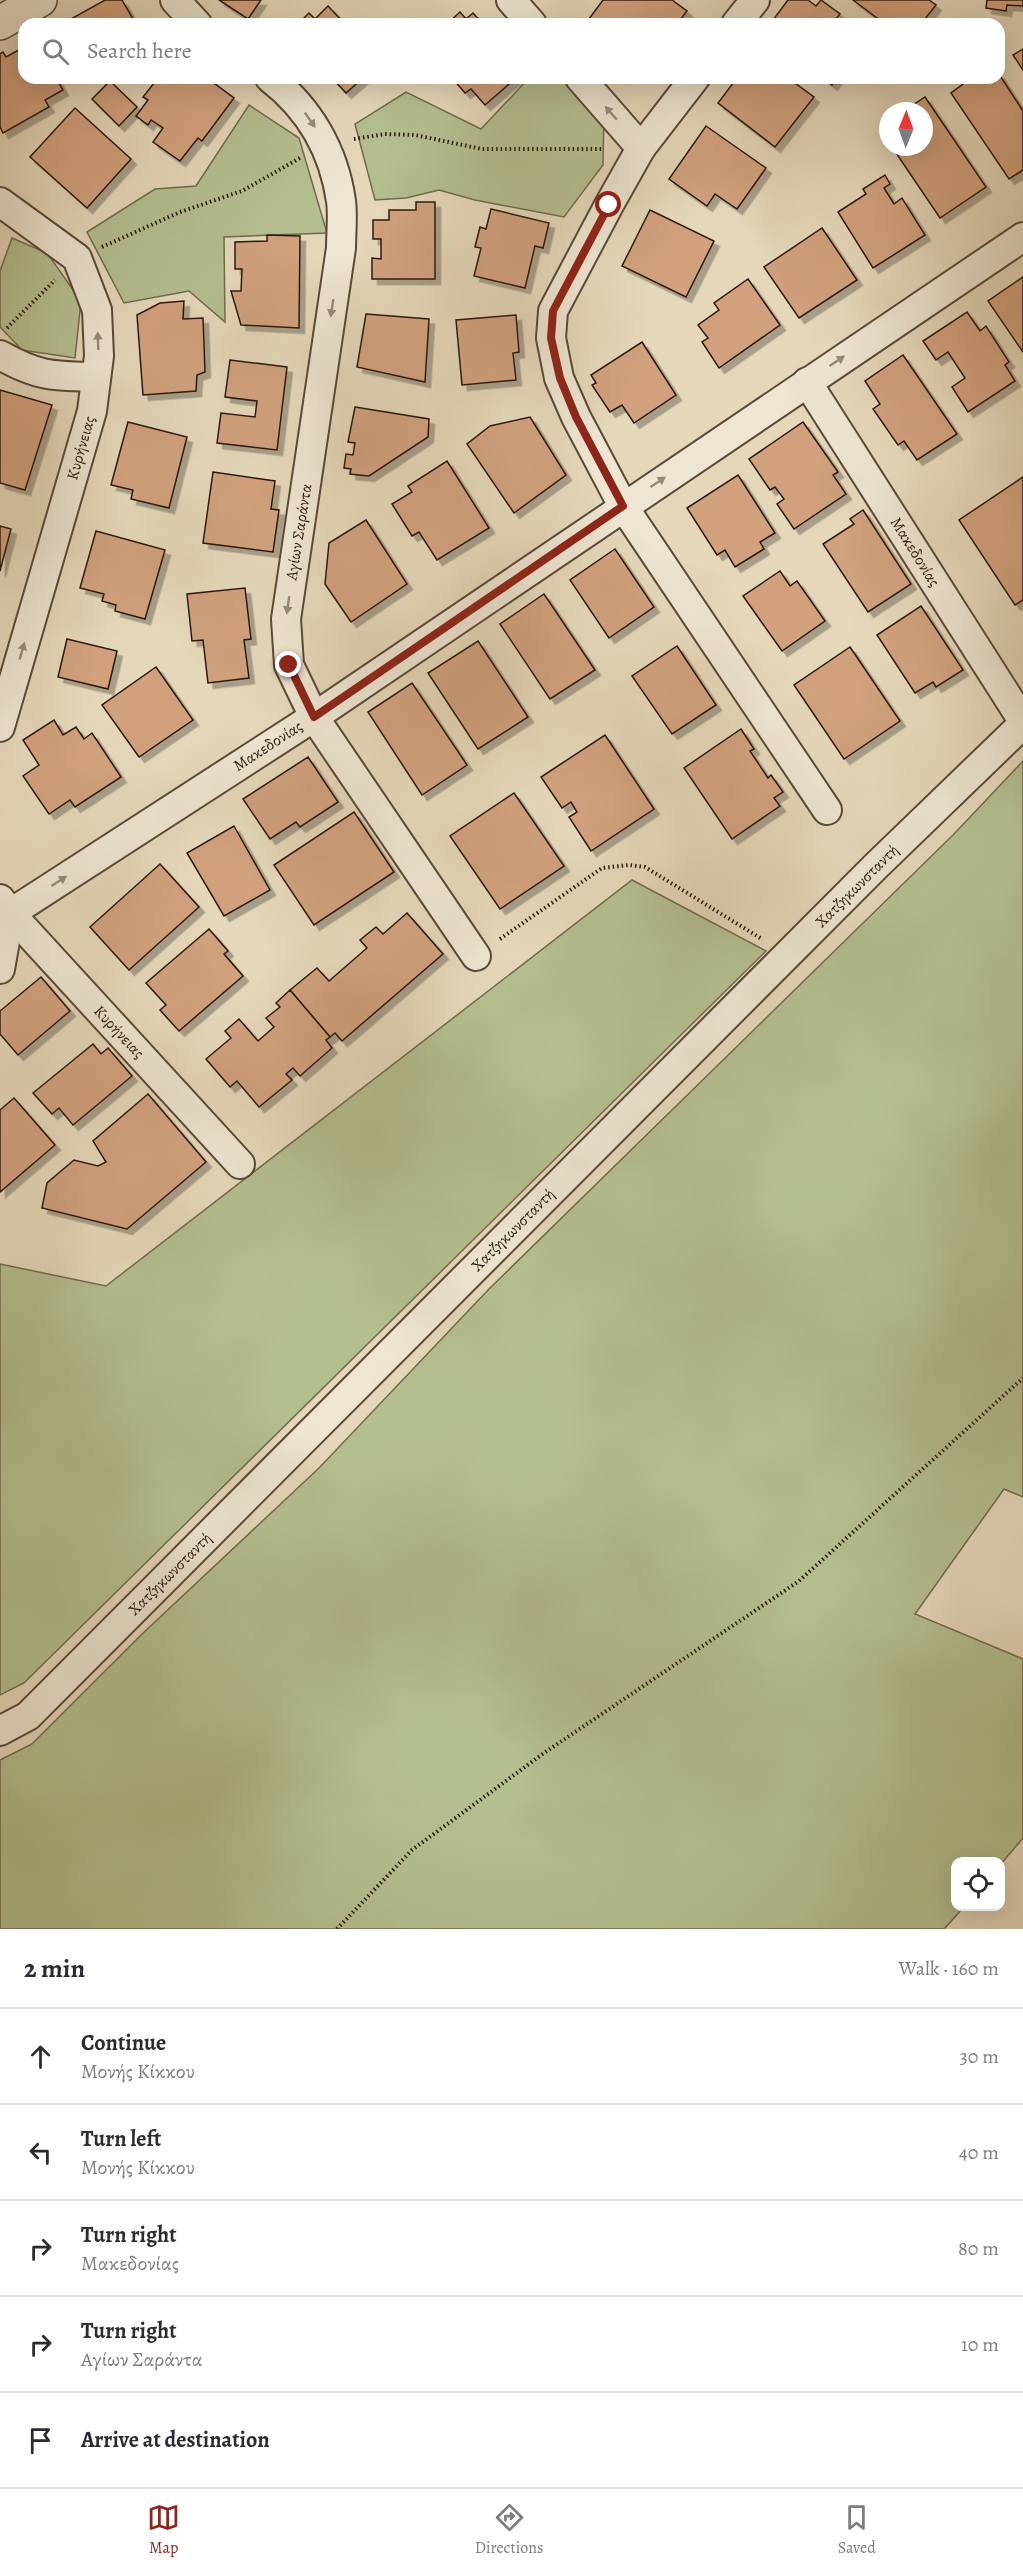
<!DOCTYPE html>
<meta charset="utf-8">
<style>
body{margin:0;font-family:Alegreya,serif;background:#f2f2f3;color:#2b2b33}
.controls{position:absolute;right:18px;bottom:18px;display:grid;overflow:hidden;border-radius:12px;box-shadow:0 6px 24px #0002}
.controls button{width:54px;height:54px;display:grid;place-items:center;padding:0;border:0;border-bottom:2px solid #e1e1e2;background:#fff;color:#2b2b33;font:30px sans-serif}
.compass{position:absolute;left:879px;top:102px;width:54px;height:54px;border-radius:50%;background:#fff;box-shadow:0 6px 24px #0002;rotate:1deg}
.stop{position:absolute;width:18px;height:18px;margin:-14px;border:4px solid #8f2418;border-radius:50%;background:#fff}
.stop.end{background:#8f2418;border-color:#fff;box-shadow:0 2px 6px #0008}
.list{margin:0;padding:0;list-style:none}
h2{display:flex;justify-content:space-between;align-items:center;height:78px;margin:0;padding:0 24px;font-size:26px}
h2 small{font-size:20px;font-weight:400;color:#7c7c81}
.list li{display:grid;grid-template-columns:39px 1fr auto;gap:18px;align-items:center;box-sizing:border-box;height:96px;padding:0 24px;border-top:2px solid #e1e1e2}
.list b{display:block;font-size:22px;white-space:nowrap}
.list p{margin:0;font-size:20px;white-space:nowrap;color:#7c7c81}
.list em{font-size:20px;font-style:normal;color:#7c7c81}
.icon{flex:none;width:33px;height:33px;fill:none;stroke:currentColor;stroke-width:2;stroke-linecap:round;stroke-linejoin:round}
.map{position:relative;flex:none;width:1023px;height:1929px;overflow:hidden}
.search{position:absolute;background:#fff;box-shadow:0 6px 24px #0002;left:18px;right:18px;top:18px;height:66px;display:flex;align-items:center;gap:15px;box-sizing:border-box;padding:0 21px;border-radius:18px;color:#7c7c81;font-size:22px}
.sheet{height:558px;background:#fff}
nav{display:flex;justify-content:space-around;align-items:center;box-sizing:border-box;height:84px;border-top:2px solid #e1e1e2;background:#fff;font-size:16px;color:#7c7c81}
nav a{display:grid;justify-items:center;gap:3px}
nav .on{color:#8f2418}
.map>svg:first-child{display:block}
.green{fill:#b4bf90;stroke:#706c4e;stroke-width:1.5}
.building{fill:#d1a17e;stroke:#2b190c;stroke-width:1.5;filter:url(#shadow)}
.lines{fill:none;stroke-linecap:round;stroke-linejoin:round}
.minor-casing{stroke:#5a4938;stroke-width:32}
.tertiary-casing{stroke:#5a4938;stroke-width:36}
.path{stroke:#2b190c;stroke-width:4;stroke-dasharray:1.5 3;stroke-linecap:butt}
.minor{stroke:#eee6d2;stroke-width:28}
.tertiary{stroke:#eee6d2;stroke-width:33}
.oneway{fill:#968a79}
.route{stroke:#8f2418;stroke-width:8}
.labels{text-anchor:middle;dominant-baseline:central;stroke-width:4.5;stroke-linejoin:round;paint-order:stroke}
.street-label{font-size:16px;fill:#2b190c;stroke:#eee6d2}
</style>
<div class="map">
<svg width="1023" height="1929" viewBox="0 0 1023 1929">
<defs>
<filter id="shadow"><feDropShadow dx="5.5" dy="5.5" stdDeviation="0" flood-color="#0004"/></filter>
</defs>
<rect width="100%" height="100%" fill="#e5d8ba"/>
<filter id="stains"><feTurbulence type="fractalNoise" baseFrequency=".00333" numOctaves="4"/><feColorMatrix values="0 0 0 0 .2 0 0 0 0 .09 0 0 0 0 .02 0 0 0 .5 -.17"/></filter>
<radialGradient id="worn" r=".72"><stop offset=".6" stop-color="#630" stop-opacity="0"/><stop offset="1" stop-color="#630" stop-opacity=".3"/></radialGradient>
<g class="green">
<polygon points="529,78 572,78 604,110 603,165 564,217 475,200 439,190 406,198 375,200 355,124 406,92 481,129"/>
<polygon points="249,105 299,138 327,233 224,237 225,322 189,291 124,303 87,232 155,189 196,186"/>
<polygon points="12,238 47,253 81,301 75,358 22,350 0,327 0,271"/>
<polygon points="1023,761 1023,1497 1004,1489 915,1614 1023,1659 1023,1838 1001,1864 1000,1862 956,1862 956,1906 964,1907 944,1929 0,1929 0,1760 32,1744 141,1635 319,1468 489,1289 953,835"/>
<polygon points="632,880 766,951 24,1683 0,1695 0,1264 106,1286"/>
</g>
<g class="building">
<polygon points="105,0 122,0 136,24 62,24"/>
<polygon points="219,0 261,0 248,19"/>
<polygon points="603,0 672,0 687,11 677,24 595,24 589,19"/>
<polygon points="788,0 808,0 816,6 821,0 840,14 835,20 841,24 770,24"/>
<polygon points="853,0 929,0 936,5 921,24 885,24"/>
<polygon points="987,0 1023,0 1023,6 1007,5 1006,11 986,8"/>
<polygon points="328,6 345,24 308,24 303,19 309,13 315,19"/>
<polygon points="460,12 466,19 473,13 483,24 447,24"/>
<polygon points="24,47 24,78 56,78 63,90 45,100 49,107 3,133 0,127 0,54 3,52 6,57"/>
<polygon points="1023,49 1023,70 1013,55"/>
<polygon points="999,74 1023,111 1023,170 1009,179 951,93 963,84 959,78 999,78"/>
<polygon points="158,78 207,78 234,98 202,141 198,138 180,161 153,142 163,128 151,120 148,125 136,116 148,100 143,97"/>
<polygon points="332,78 363,78 346,93"/>
<polygon points="516,78 485,105 471,89 465,93 453,79"/>
<polygon points="737,78 788,78 814,97 775,147 718,103"/>
<polygon points="823,78 837,78 832,85"/>
<polygon points="110,81 137,107 119,126 92,99"/>
<polygon points="925,97 986,187 940,218 892,147 924,147 924,111 913,111 910,107"/>
<polygon points="75,108 131,159 87,208 30,157"/>
<polygon points="706,126 766,168 737,209 715,194 707,206 669,179"/>
<polygon points="885,175 890,184 884,188 894,204 902,198 925,235 873,268 838,212 866,194 863,189"/>
<polygon points="416,202 435,202 435,279 372,279 372,258 381,259 381,239 373,239 373,220 389,220 389,210 416,210"/>
<polygon points="491,209 549,223 543,248 535,246 525,288 474,276 481,248 475,247 480,227 486,229"/>
<polygon points="650,210 714,241 686,297 622,266"/>
<polygon points="822,228 857,280 799,318 764,267"/>
<polygon points="267,235 300,236 299,328 241,325 231,291 241,291 242,269 235,269 235,242 267,241"/>
<polygon points="1023,277 1023,352 988,301"/>
<polygon points="748,279 780,325 719,368 702,342 708,338 698,325 719,310 714,303"/>
<polygon points="184,301 183,319 203,318 205,372 197,375 196,391 143,395 137,315 160,303"/>
<polygon points="967,312 980,331 986,326 1009,362 1005,365 1015,381 968,412 952,387 965,378 948,352 936,360 923,341"/>
<polygon points="366,314 429,319 425,382 357,367"/>
<polygon points="516,315 519,352 513,353 516,380 462,385 456,320"/>
<polygon points="642,342 676,395 634,423 622,405 610,412 592,385 596,383 591,375"/>
<polygon points="903,355 957,434 917,460 904,441 898,445 873,409 880,404 865,381"/>
<polygon points="230,360 287,367 277,450 217,443 221,413 255,417 257,401 225,397"/>
<polygon points="0,390 52,405 25,490 0,483"/>
<polygon points="355,407 429,419 428,437 369,476 350,474 351,469 344,468 346,454 353,455 355,443 348,442"/>
<polygon points="530,417 566,475 514,513 467,444 490,426"/>
<polygon points="128,422 187,437 169,508 131,499 133,490 111,485"/>
<polygon points="803,422 838,472 833,475 846,494 794,529 777,504 784,499 775,487 770,490 749,459"/>
<polygon points="447,461 489,528 437,560 419,532 412,536 392,504 412,492 408,486"/>
<polygon points="213,472 275,481 271,509 279,510 273,552 203,543"/>
<polygon points="738,475 775,533 760,542 764,549 735,567 725,550 717,555 687,508"/>
<polygon points="1023,477 1023,600 1015,605 959,520"/>
<polygon points="863,510 911,584 868,612 823,544 854,524 850,519"/>
<polygon points="366,520 407,584 351,622 325,584 329,543"/>
<polygon points="0,526 11,529 0,571"/>
<polygon points="96,531 165,550 145,619 115,611 116,605 102,601 104,594 80,588"/>
<polygon points="615,549 654,607 609,638 570,580"/>
<polygon points="780,571 790,586 797,581 825,621 782,651 743,596"/>
<polygon points="245,588 251,639 244,640 249,678 208,683 203,640 192,641 187,594"/>
<polygon points="544,594 595,670 550,699 500,624"/>
<polygon points="921,606 963,670 936,687 933,682 915,693 877,635"/>
<polygon points="67,639 117,651 108,689 58,677"/>
<polygon points="478,641 528,717 478,749 428,673"/>
<polygon points="677,646 716,705 672,734 632,676"/>
<polygon points="850,647 900,721 844,759 794,685"/>
<polygon points="156,667 193,720 139,757 102,705"/>
<polygon points="412,683 467,765 422,795 368,712"/>
<polygon points="54,720 63,735 76,727 84,739 92,733 121,777 75,807 70,800 49,814 23,776 39,765 23,740"/>
<polygon points="741,729 754,749 750,751 768,778 771,775 783,792 774,798 780,806 732,839 684,768"/>
<polygon points="605,735 654,809 591,851 569,817 577,812 571,802 562,808 541,777"/>
<polygon points="308,757 338,802 300,827 296,822 270,839 243,799"/>
<polygon points="514,793 564,866 500,909 450,836"/>
<polygon points="354,812 394,872 314,925 274,865"/>
<polygon points="234,826 270,890 224,916 187,853"/>
<polygon points="160,864 199,907 129,970 90,927"/>
<polygon points="407,913 443,954 342,1041 335,1033 330,1037 290,990 317,968 329,981 367,948 360,940 376,927 383,934"/>
<polygon points="209,929 228,951 224,954 243,976 179,1031 160,1010 166,1005 146,983"/>
<polygon points="41,977 70,1011 18,1055 0,1034 0,1011"/>
<polygon points="290,990 330,1037 326,1040 332,1048 300,1076 293,1068 286,1074 292,1080 259,1107 237,1081 230,1087 206,1059 231,1038 225,1031 239,1019 258,1041 274,1027 266,1018 280,1007 276,1003"/>
<polygon points="93,1044 101,1054 108,1048 132,1076 73,1125 59,1108 52,1114 33,1093"/>
<polygon points="148,1094 206,1162 127,1229 42,1208 47,1183 74,1160 98,1166 106,1162 93,1141"/>
<polygon points="14,1098 55,1145 0,1192 0,1110"/>
</g>
<g class="lines">
<defs>
<g id="minor">
<polyline points="175,0 197,24"/>
<polyline points="511,0 532,24"/>
<polyline points="736,24 755,0"/>
<path d="M270,78C310,109 334,152 341,201C343,216 341,233 341,248L286,619L289,665L314,717L476,956"/>
<polyline points="580,78 641,148"/>
<polyline points="695,78 641,148 609,205 553,311 551,338 559,378 576,417 623,506 827,810"/>
<polyline points="0,202 77,258 97,310 99,356 92,411 0,727"/>
<path d="M0,355C39,377 53,376 96,377"/>
<polyline points="807,382 1023,721"/>
<polyline points="0,899 10,913 240,1164"/>
<polyline points="0,920 314,717 1023,237"/>
<polyline points="0,969 10,913"/>
<polyline points="0,1731 28,1716 876,866 1023,724"/>
</g>
<polyline id="tertiary" points="0,23 40,0"/>
</defs>
<use href="#minor" class="minor-casing"/>
<use href="#tertiary" class="tertiary-casing"/>
<g class="path">
<polyline points="354,139 385,134 415,135 482,149 602,149"/>
<polyline points="102,247 180,212 242,191 300,158"/>
<polyline points="7,328 55,280"/>
<polyline points="500,939 602,868 629,865 645,867 762,939"/>
<polyline points="337,1929 412,1850 544,1753 799,1581 1023,1378"/>
</g>
<use href="#minor" class="minor"/>
<use href="#tertiary" class="tertiary"/>
</g>
<defs><path id="oneway-solid" d="M-6-.8H1V-3.2L6.5 0L1 3.2V.8H-6Z" transform="scale(1.5)"/></defs>
<g class="oneway">
<use href="#oneway-solid" transform="translate(611 113) rotate(-131)"/>
<use href="#oneway-solid" transform="translate(310 120) rotate(55)"/>
<use href="#oneway-solid" transform="translate(332 308) rotate(99)"/>
<use href="#oneway-solid" transform="translate(98 341) rotate(-92)"/>
<use href="#oneway-solid" transform="translate(837 361) rotate(-34)"/>
<use href="#oneway-solid" transform="translate(658 482) rotate(-34)"/>
<use href="#oneway-solid" transform="translate(288 605) rotate(98)"/>
<use href="#oneway-solid" transform="translate(22 651) rotate(-74)"/>
<use href="#oneway-solid" transform="translate(59 881) rotate(-33)"/>
</g>
<g class="lines">
<polyline class="route" points="289,665 314,717 623,506 576,417 560,378 551,338 553,311 609,205"/>
</g>
<g class="labels">
<g class="street-label">
<text transform="translate(81 448) rotate(-74)">Κυρήνειας</text>
<text transform="translate(299 532) rotate(-81)">Αγίων Σαράντα</text>
<text transform="translate(915 552) rotate(58)">Μακεδονίας</text>
<text transform="translate(268 746) rotate(-33)">Μακεδονίας</text>
<text transform="translate(857 886) rotate(-45)">Χατζηκωνσταντή</text>
<text transform="translate(119 1032) rotate(47)">Κυρήνειας</text>
<text transform="translate(513 1230) rotate(-45)">Χατζηκωνσταντή</text>
<text transform="translate(170 1574) rotate(-45)">Χατζηκωνσταντή</text>
</g>
</g>
<rect width="100%" height="100%" filter="url(#stains)"/>
<rect width="100%" height="100%" fill="url(#worn)"/>
</svg>
<div class="controls">
<button><svg class="icon" aria-label="locate" viewBox="0 0 24 24"><circle cx="12" cy="12" r="6"/><path d="M12 2v4M12 18v4M2 12h4M18 12h4"/></svg></button>
</div>
<svg class="compass" viewBox="-18 -18 36 36"><path d="M0-13l5 13h-10z" fill="#e53935"/><path d="M0 13l5-13h-10z" fill="#7c7c81"/></svg>
<div class="stop" style="left:609px;top:205px"></div>
<div class="stop end" style="left:289px;top:665px"></div>
<div class="search"><svg class="icon" aria-label="search" viewBox="0 0 24 24"><circle cx="10" cy="10" r="6"/><path d="M15 15l6 6"/></svg>Search here</div>
</div>
<section class="sheet">
<h2>2 min<small>Walk · 160 m</small></h2>
<ul class="list">
<li><svg class="icon" aria-label="ahead" viewBox="0 0 24 24"><path d="M12 20V5M6 11l6-6 6 6"/></svg><div><b>Continue</b><p>Μονής Κίκκου</p></div><em>30 m</em></li>
<li><svg class="icon" aria-label="left" viewBox="0 0 24 24"><path d="M17 20v-9H6M10 6l-5 5 5 5"/></svg><div><b>Turn left</b><p>Μονής Κίκκου</p></div><em>40 m</em></li>
<li><svg class="icon" aria-label="right" viewBox="0 0 24 24"><path d="M7 20v-9h11M14 6l5 5-5 5"/></svg><div><b>Turn right</b><p>Μακεδονίας</p></div><em>80 m</em></li>
<li><svg class="icon" aria-label="right" viewBox="0 0 24 24"><path d="M7 20v-9h11M14 6l5 5-5 5"/></svg><div><b>Turn right</b><p>Αγίων Σαράντα</p></div><em>10 m</em></li>
<li><svg class="icon" aria-label="arrive" viewBox="0 0 24 24"><path d="M6 21V4h12l-3 4 3 4H6"/></svg><div><b>Arrive at destination</b></div></li>
</ul>
</section>
<nav>
<a class="on"><svg class="icon" aria-label="map" viewBox="0 0 24 24"><path d="M3 6l6-2 6 2 6-2v14l-6 2-6-2-6 2zM9 4v14M15 6v14"/></svg>Map</a>
<a><svg class="icon" aria-label="directions" viewBox="0 0 24 24"><path d="M12 3l9 9-9 9-9-9zM9 14v-3h6M13 9l2 2-2 2"/></svg>Directions</a>
<a><svg class="icon" aria-label="saved" viewBox="0 0 24 24"><path d="M7 4h10v16l-5-4-5 4z"/></svg>Saved</a>
</nav>
